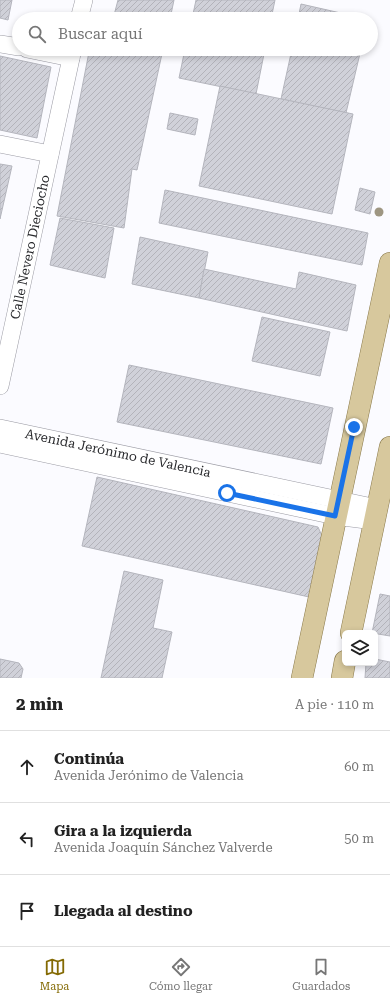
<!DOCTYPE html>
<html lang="es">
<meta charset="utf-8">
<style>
body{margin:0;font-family:"Roboto Serif",serif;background:#f2f2f2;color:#222}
.controls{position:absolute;right:12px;bottom:12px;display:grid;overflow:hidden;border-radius:6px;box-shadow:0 2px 6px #0003}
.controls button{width:36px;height:36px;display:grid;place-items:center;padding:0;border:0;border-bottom:1px solid #e0e0e0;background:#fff;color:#222;font:20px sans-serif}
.stop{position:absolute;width:12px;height:12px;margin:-9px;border:3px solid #1a73e8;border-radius:50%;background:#fff}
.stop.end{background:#1a73e8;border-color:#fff;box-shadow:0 1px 4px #0008}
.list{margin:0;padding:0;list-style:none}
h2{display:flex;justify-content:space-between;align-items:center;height:52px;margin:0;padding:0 16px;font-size:17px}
h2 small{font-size:13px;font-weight:400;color:#767676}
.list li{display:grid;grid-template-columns:26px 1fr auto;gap:12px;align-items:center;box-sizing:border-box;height:72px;padding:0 16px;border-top:1px solid #e0e0e0}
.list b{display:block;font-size:15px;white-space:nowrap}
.list p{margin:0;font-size:13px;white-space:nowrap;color:#767676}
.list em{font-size:13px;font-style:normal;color:#767676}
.icon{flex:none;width:22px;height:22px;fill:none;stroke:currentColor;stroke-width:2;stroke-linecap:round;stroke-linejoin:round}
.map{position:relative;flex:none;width:390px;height:678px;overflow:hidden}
.search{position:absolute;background:#fff;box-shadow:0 2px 6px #0003;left:12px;right:12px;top:12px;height:44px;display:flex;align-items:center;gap:10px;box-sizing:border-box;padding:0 14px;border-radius:22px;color:#767676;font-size:15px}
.sheet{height:268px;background:#fff}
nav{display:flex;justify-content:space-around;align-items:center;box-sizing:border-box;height:56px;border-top:1px solid #e0e0e0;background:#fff;font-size:11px;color:#767676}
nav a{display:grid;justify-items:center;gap:2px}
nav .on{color:#846a04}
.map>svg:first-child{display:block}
.building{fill:url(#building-hatch);stroke:#b4b5bd}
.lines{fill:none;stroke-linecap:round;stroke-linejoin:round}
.minor-casing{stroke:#9b9ba4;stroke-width:18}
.major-casing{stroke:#89794b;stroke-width:22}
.minor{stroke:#fff;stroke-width:17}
.major{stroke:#d7c89d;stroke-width:21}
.tree{fill:#9e9682}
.route{stroke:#1a73e8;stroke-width:5}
.labels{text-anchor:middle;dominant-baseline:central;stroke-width:3;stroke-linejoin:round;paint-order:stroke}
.street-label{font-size:13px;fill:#28292c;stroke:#fff}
</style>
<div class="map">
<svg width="390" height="678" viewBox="0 0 390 678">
<defs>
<pattern id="building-hatch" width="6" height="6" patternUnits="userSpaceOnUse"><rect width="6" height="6" fill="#d0d1d9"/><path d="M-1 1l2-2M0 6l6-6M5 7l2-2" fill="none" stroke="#b3b3ba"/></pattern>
</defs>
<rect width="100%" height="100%" fill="#fbfbff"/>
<g class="building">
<polygon points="0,0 12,0 8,20 0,18"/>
<polygon points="118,0 174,0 170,19 113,19"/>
<polygon points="196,0 275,0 271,19 192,19"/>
<polygon points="301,4 367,19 298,19"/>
<polygon points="107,49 163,49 137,170 132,169 124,228 57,216 89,52 105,55"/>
<polygon points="185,49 265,49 256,94 179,78"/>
<polygon points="292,49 361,49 346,113 281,99"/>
<polygon points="0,56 51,67 37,138 0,130"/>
<polygon points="220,86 353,114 332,214 199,186"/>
<polygon points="170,113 198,119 195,135 167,129"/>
<polygon points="0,164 12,166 0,219"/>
<polygon points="360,188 375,192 370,214 355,210"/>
<polygon points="165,190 368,233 362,265 159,223"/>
<polygon points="60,218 114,228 105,278 50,265"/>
<polygon points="140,237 208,252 199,298 132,284"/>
<polygon points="204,269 296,289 299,272 356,285 347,331 199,298"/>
<polygon points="262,317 330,332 320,376 252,361"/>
<polygon points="129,365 333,408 321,464 117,422"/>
<polygon points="97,477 318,527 323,538 309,597 82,546"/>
<polygon points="124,571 163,580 153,628 172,632 162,678 101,678"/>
<polygon points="380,594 390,596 390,636 372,633"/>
<polygon points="0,659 19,663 23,669 21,678 0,678"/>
<polygon points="375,659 390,662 390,678 365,678 366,663 375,663"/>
</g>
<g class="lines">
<defs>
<g id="minor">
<polyline points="79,19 84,0"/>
<polyline points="0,44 19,47"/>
<polyline points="27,49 71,58"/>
<polyline points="0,144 50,154"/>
<polyline points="0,386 73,49"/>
<polyline points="0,428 377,508"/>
<polyline points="0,444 335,516 374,521"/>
</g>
<g id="major">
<polyline points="351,633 390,447"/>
<polyline points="302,678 390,263"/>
<polyline points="342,678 345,661"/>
</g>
</defs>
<use href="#minor" class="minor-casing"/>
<use href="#major" class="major-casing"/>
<use href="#minor" class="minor"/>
<use href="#major" class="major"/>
</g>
<circle class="tree" cx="379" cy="212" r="4.5"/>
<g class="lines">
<polyline class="route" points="227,493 335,516 354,427"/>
</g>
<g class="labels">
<g class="street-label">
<text transform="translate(30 247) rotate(-78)">Calle Nevero Dieciocho</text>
<text transform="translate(118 453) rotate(12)">Avenida Jerónimo de Valencia</text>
</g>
</g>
</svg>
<div class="controls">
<button><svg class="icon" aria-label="layers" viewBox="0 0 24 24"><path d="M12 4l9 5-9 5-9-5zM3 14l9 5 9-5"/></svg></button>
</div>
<div class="stop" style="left:227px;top:493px"></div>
<div class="stop end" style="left:354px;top:427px"></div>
<div class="search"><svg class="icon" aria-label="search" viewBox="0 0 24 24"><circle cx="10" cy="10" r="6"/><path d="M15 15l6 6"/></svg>Buscar aquí</div>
</div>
<section class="sheet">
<h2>2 min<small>A pie · 110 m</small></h2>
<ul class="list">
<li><svg class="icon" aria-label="ahead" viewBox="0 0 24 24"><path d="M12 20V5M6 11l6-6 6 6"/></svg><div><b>Continúa</b><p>Avenida Jerónimo de Valencia</p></div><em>60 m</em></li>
<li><svg class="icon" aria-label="left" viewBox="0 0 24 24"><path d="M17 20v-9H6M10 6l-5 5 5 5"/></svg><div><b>Gira a la izquierda</b><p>Avenida Joaquín Sánchez Valverde</p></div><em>50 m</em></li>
<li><svg class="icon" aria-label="arrive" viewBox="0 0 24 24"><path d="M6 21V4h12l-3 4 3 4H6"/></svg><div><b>Llegada al destino</b></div></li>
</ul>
</section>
<nav>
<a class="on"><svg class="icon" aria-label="map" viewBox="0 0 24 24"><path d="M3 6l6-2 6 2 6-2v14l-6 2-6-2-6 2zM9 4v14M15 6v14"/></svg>Mapa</a>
<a><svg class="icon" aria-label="directions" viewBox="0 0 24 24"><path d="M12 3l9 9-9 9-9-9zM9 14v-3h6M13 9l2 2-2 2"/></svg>Cómo llegar</a>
<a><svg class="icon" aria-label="saved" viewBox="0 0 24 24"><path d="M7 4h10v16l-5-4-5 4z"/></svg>Guardados</a>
</nav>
